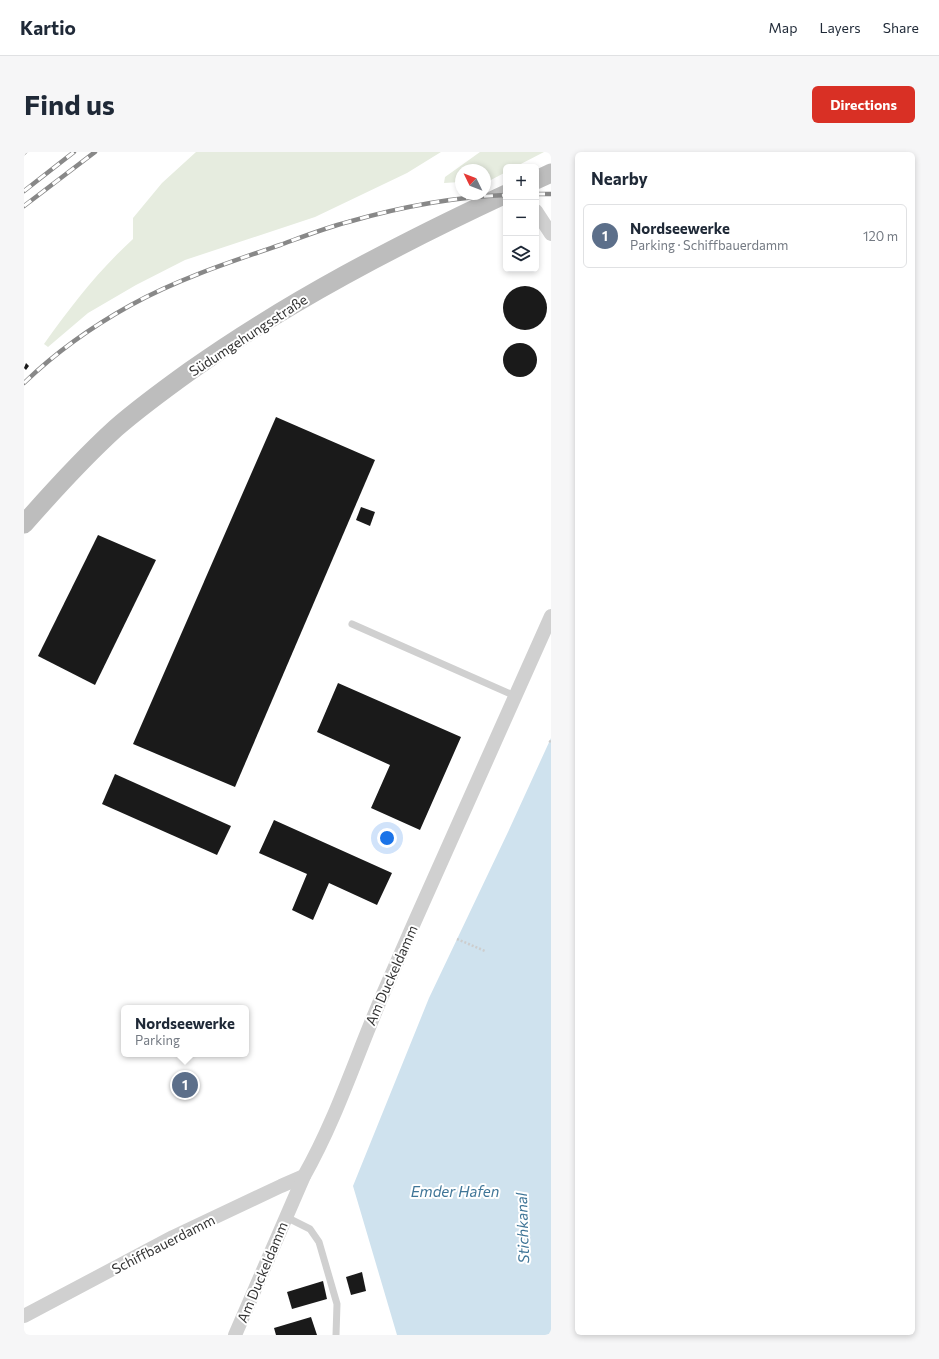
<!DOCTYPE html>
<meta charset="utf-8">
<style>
body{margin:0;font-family:Commissioner,sans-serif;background:#f6f6f7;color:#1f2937}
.controls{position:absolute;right:12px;top:12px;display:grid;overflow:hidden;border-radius:6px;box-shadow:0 2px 6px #0003}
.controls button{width:36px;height:36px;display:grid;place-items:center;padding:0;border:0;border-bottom:1px solid #e0e1e3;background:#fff;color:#1f2937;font:20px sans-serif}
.compass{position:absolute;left:431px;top:12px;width:36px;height:36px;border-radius:50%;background:#fff;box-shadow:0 2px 6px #0003;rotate:313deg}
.you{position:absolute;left:363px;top:686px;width:14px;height:14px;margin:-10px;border:3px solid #fff;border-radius:50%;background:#1a73e8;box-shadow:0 0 0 6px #1a73e833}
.badge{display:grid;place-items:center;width:26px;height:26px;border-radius:50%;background:#d93025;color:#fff;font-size:13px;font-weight:700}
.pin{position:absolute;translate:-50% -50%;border:2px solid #fff;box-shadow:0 1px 4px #0006}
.popup{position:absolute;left:97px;top:853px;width:128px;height:52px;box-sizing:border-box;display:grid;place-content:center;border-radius:6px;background:#fff;filter:drop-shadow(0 1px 3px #0005);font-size:13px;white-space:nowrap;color:#747a83}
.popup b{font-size:15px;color:#1f2937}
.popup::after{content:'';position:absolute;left:50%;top:100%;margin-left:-8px;border:8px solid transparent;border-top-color:#fff}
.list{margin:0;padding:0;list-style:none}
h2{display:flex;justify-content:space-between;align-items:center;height:52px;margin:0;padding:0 16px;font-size:17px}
h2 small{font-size:13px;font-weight:400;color:#747a83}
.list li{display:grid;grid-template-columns:26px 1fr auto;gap:12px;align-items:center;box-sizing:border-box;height:64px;margin:0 8px 8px;padding:0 8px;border:1px solid #e0e1e3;border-radius:6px}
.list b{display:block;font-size:15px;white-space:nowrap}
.list p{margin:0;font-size:13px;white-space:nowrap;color:#747a83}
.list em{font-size:13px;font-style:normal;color:#747a83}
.icon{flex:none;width:22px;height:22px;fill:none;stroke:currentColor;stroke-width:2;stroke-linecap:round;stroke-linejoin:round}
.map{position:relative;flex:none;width:527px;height:1183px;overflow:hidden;border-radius:6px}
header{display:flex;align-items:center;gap:24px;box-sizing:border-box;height:56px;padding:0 20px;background:#fff;border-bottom:1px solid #e0e1e3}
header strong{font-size:19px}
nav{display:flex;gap:22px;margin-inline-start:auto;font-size:14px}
.intro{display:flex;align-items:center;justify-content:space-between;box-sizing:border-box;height:96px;padding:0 24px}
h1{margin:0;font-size:28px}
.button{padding:10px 18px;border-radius:6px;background:#d93025;color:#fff;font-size:14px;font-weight:700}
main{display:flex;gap:24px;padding:0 24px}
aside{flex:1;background:#fff;border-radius:6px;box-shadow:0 2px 6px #0003}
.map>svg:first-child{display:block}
.green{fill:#e6ecdf}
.water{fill:#cfe2ee}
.building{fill:#1a1a1a}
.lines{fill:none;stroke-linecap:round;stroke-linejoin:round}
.path{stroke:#cdcdcd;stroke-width:2.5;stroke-dasharray:2 2;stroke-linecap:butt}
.service{stroke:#d0d0d0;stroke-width:7}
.minor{stroke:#d0d0d0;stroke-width:14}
.secondary{stroke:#bdbdbd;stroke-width:19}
.rail-casing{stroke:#888;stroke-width:4.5}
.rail{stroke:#fff;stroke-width:3;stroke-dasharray:9;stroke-linecap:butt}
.labels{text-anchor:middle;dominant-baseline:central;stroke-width:4;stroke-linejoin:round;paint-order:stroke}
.street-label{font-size:14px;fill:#333;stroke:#fff}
.water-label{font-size:15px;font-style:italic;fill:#3f7597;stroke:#fff}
</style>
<header>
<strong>Kartio</strong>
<nav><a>Map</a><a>Layers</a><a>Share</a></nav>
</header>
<div class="intro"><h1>Find us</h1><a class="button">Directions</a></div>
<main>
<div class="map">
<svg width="527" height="1183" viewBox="0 0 527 1183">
<rect width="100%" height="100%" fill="#fff"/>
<g class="green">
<path d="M172,0H417L383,21L291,65L161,108L112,133L64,161L24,195L20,192C47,154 75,118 109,87V66L138,31Z"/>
<polygon points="456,0 520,0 491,15 482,15 482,20 465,29 461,29 461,18 437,18 437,30 420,31 421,25"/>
</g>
<polygon class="water" points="527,586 527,1183 373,1183 329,1034 405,846 484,680"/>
<g class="building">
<circle cx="501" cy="156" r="22"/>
<circle cx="496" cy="208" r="17"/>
<polygon points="2,211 5,214 2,218 0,216"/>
<polygon points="252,265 351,308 211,635 109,592"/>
<polygon points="337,355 351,360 346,374 332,368"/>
<polygon points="74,383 132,408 71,533 14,504"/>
<polygon points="314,531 437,585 396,678 347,656 366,613 293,580"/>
<polygon points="91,622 207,674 193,703 78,652"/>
<polygon points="250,668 368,721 353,753 305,731 289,768 268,758 283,722 235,701"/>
<polygon points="338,1120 342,1139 327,1143 322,1125"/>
<polygon points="299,1129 303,1147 268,1157 263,1140"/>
<polygon points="287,1165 293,1183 252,1183 250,1176"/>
</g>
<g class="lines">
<g class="path">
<polyline points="525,589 527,590"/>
<polyline points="433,787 461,799"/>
</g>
<g class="service">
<polyline points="328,472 491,544"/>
<polyline points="262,1065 286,1077 295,1090 313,1152 312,1183"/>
</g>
<g class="minor">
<polyline points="512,59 527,82"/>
<polyline points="0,1164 149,1085 257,1034 280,1024"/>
<path d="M211,1183L280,1024C314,964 334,898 362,835C416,711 472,588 527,464"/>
</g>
<g class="secondary">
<polyline points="512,28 527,21"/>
<path d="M0,372C29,339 59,306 92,276C115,256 141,237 166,219C265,149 373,93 482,42"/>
</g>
<defs>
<g id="rail">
<polyline points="0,1 1,0"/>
<polyline points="0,39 50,0"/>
<polyline points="512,42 527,42"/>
<polyline points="0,54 71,0"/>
<path d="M0,231C31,201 69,174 107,153C154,127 206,110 256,93C278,85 301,76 324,70C376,55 429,45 482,43"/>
</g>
</defs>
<use href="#rail" class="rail-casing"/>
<use href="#rail" class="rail"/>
</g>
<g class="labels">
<g class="street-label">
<text transform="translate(224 183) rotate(-33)">Südumgehungsstraße</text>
<text transform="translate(367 823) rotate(-66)">Am Duckeldamm</text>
<text transform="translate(139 1092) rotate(-27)">Schiffbauerdamm</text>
<text transform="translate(238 1120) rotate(-67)">Am Duckeldamm</text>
</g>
<g class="water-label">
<text x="431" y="1039">Emder Hafen</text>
<text transform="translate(498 1076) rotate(-92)">Stichkanal</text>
</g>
</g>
</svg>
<div class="controls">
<button>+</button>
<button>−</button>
<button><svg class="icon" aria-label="layers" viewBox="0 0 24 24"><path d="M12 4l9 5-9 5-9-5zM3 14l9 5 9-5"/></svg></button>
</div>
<svg class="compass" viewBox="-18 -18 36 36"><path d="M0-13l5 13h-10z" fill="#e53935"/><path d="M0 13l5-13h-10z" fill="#747a83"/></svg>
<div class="you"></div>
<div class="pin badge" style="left:161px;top:933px;background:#5c6f8a">1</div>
<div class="popup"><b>Nordseewerke</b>Parking</div>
</div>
<aside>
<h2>Nearby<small></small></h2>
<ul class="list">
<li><span class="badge" style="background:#5c6f8a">1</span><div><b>Nordseewerke</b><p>Parking · Schiffbauerdamm</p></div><em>120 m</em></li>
</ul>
</aside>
</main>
